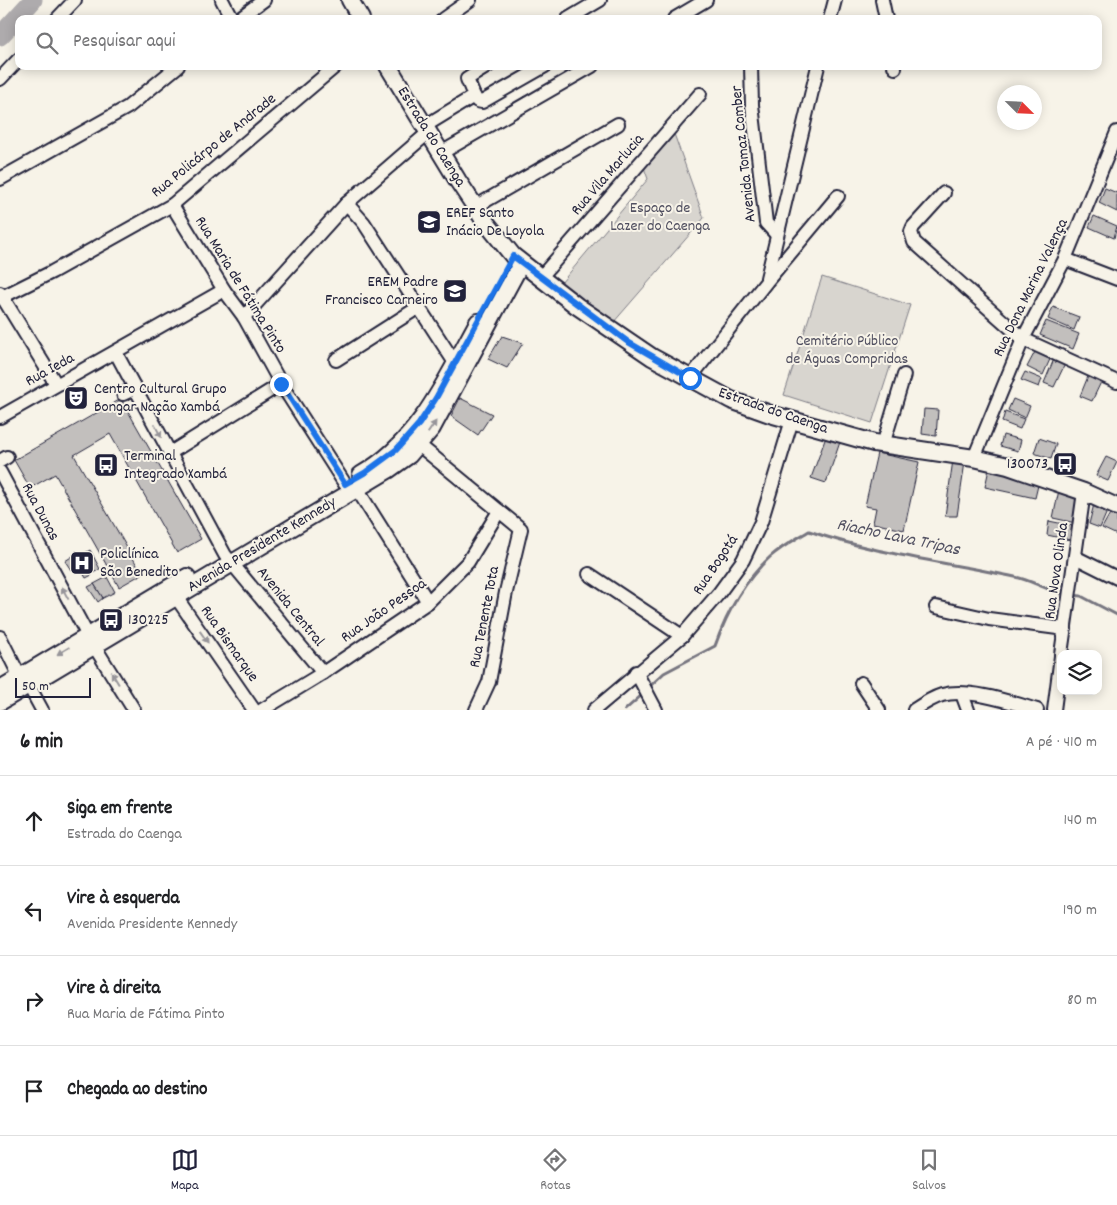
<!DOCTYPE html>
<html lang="pt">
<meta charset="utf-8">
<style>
body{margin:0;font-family:Dekko,sans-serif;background:#f2f2f2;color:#202124}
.controls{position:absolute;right:15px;bottom:15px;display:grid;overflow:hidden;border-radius:10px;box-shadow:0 2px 12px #0003}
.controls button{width:45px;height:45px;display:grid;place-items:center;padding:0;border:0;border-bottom:1px solid #e0e0e0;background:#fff;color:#202124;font:25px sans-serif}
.compass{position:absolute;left:997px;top:85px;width:45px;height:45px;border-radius:50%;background:#fff;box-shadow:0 2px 12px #0003;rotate:114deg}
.scale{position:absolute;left:15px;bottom:12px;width:76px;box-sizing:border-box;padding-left:5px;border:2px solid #22223b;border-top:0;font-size:14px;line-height:18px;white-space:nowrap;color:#22223b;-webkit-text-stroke:4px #f7f3e8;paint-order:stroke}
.stop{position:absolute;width:15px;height:15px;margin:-11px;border:4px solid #1a73e8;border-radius:50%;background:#fff}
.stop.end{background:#1a73e8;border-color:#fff;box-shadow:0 1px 5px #0008}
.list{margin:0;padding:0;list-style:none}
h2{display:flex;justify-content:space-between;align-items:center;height:65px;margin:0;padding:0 20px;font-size:21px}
h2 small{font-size:16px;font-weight:400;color:#757577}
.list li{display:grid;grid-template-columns:32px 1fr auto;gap:15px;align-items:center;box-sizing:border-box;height:90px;padding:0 20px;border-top:1px solid #e0e0e0}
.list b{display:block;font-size:19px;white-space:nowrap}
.list p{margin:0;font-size:16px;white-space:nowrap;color:#757577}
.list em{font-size:16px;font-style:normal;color:#757577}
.icon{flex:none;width:28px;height:28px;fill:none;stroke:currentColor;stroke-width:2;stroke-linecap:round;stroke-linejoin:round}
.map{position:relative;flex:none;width:1117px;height:710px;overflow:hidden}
.search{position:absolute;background:#fff;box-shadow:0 2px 12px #0003;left:15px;right:15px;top:15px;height:55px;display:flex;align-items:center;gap:12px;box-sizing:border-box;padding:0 18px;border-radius:10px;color:#757577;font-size:19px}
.sheet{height:425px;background:#fff}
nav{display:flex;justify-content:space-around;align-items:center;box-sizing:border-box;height:70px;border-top:1px solid #e0e0e0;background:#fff;font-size:14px;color:#757577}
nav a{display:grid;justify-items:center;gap:2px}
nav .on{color:#22223b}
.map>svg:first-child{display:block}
.green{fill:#d8d5cf;stroke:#7d7c85}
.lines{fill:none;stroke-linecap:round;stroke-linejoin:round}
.stream{stroke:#76747f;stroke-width:3}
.river{stroke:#aeabad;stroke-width:19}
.building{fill:#c2bfbd;stroke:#22223b}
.minor-casing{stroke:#22223b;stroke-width:16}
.major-casing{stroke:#22223b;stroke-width:20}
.minor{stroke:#f7f3e8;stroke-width:12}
.major{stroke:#f7f3e8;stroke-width:16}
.oneway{fill:#97959a}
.route{stroke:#1a73e8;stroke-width:6}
.labels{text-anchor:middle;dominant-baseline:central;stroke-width:4;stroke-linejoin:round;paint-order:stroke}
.street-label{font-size:16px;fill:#22223b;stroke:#f7f3e8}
.park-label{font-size:16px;fill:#504f60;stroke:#f7f3e8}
.poi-label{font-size:16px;fill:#22223b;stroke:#f7f3e8;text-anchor:start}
.water-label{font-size:18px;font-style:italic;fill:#535263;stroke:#f7f3e8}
</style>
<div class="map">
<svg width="1117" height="710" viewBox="0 0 1117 710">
<rect width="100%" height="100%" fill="#f7f3e8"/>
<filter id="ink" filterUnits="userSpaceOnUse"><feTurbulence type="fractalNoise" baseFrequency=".02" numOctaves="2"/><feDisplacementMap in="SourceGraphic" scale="10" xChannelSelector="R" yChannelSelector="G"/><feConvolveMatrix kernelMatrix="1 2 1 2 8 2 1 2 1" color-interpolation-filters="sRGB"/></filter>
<g filter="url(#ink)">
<g class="green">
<polygon points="673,131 704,218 613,323 561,283 648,179 643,165"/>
<polygon points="822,277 910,305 872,423 784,395"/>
</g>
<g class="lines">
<g class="stream">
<polyline points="1072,595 1081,596 1117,615"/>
<path d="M649,687L664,673L715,646C727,612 743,582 770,557C781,547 796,539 809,531C875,554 946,562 1015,577C1032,580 1047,591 1066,594"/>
<polyline points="625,710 643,694"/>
</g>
<polyline class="river" points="0,36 33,0"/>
</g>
<g class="building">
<polygon points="1105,188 1117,193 1117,212 1099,203"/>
<polygon points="1094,216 1117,226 1114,238 1089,227"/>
<polygon points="1053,307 1079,317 1074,330 1048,319"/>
<polygon points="1046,321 1079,334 1073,349 1040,335"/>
<polygon points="502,336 523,343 507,368 488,359"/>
<polygon points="1036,350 1051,357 1043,375 1027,367"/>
<polygon points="1054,359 1065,364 1054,387 1044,383"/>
<polygon points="1025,372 1042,379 1039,387 1021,380"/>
<polygon points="1089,374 1102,380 1092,401 1080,396"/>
<polygon points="460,398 492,414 478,435 451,416"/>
<polygon points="121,399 201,539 177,553 110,434 74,455 142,574 119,587 55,474 30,488 14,460"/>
<polygon points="1013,399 1030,406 1025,418 1008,410"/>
<polygon points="924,409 938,410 936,436 922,434"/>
<polygon points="1005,412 1024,419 1020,429 1002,422"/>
<polygon points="1003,435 1021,440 1018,451 1000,446"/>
<polygon points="826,437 840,442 826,483 811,478"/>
<polygon points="1039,438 1056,444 1051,459 1034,453"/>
<polygon points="877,453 919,462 904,530 873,523 876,508 865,506"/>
<polygon points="1106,457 1117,462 1108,481 1096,476"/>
<polygon points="953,460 965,462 957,516 945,516"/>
<polygon points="989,469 1039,481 1035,498 985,487"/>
<polygon points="1059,490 1082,494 1076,523 1053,518"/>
<polygon points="1095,500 1109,507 1100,528 1089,524"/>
<polygon points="1112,510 1117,512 1117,535 1102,528"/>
<polygon points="1049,521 1073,526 1070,540 1047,535"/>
<polygon points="90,550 100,569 93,573 82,555"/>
<polygon points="73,556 78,564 71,570 65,561"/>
<polygon points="81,557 92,575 86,578 75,559"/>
<polygon points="107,577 115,592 103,598 94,584"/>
<polygon points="94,584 103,598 98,602 88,587"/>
</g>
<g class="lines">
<defs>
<g id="minor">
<polyline points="222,0 232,19"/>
<polyline points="882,0 886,19"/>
<polyline points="57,19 75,0"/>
<polyline points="238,19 264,0"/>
<polyline points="443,19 470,0"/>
<polyline points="568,19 600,0"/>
<polyline points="674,19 706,0"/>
<polyline points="830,19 835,0"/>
<polyline points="751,66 752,105 766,223 776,234"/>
<polyline points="894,66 895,68"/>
<polyline points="0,79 19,59"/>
<polyline points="474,96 477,101 482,102 545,66"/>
<polyline points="425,126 474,96 467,79 488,66"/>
<polyline points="441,153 592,66"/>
<polyline points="0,179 128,107 178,66"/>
<polyline points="944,193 913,227 911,232 914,242 1023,339 1117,382"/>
<polyline points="346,204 429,132"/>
<polyline points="172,205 224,290 244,317 281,384 345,484"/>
<polyline points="475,207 618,124"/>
<polyline points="1065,259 1117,279"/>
<polyline points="540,278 700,94"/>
<polyline points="767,278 818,66"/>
<polyline points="0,293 56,384"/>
<polyline points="0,298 52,272 172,205 336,66"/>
<polyline points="244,317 346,204 348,205 364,223 455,363"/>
<polyline points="116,353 225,555 323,673"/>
<polyline points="336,360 419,307"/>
<polyline points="690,378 767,281 838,196"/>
<polyline points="123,394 136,388"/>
<polyline points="0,417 224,290"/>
<polyline points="419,445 521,529 506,592 489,682 476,710"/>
<polyline points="883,445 904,375"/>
<polyline points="170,453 281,384"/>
<polyline points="974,458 1023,339 1065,259 1117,132"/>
<polyline points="0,461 7,457"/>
<polyline points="0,472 88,636 134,710"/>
<polyline points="357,489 428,602"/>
<polyline points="1075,557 1117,578"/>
<polyline points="589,574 682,636"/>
<polyline points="176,597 254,710"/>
<polyline points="936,607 989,619 1065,629"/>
<polyline points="0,637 20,677"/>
<polyline points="1061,654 1084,492"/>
<polyline points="636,672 656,710"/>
<polyline points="861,683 879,710"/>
<polyline points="29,686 42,710"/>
<polyline points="962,694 968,710"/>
<polyline points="262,710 323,673 428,602 468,562 499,511"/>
<polyline points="594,710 682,636 719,593 743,560 761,522 792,420"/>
<path d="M914,710C923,704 932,698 942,695C969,688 1010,702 1037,710"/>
<polyline points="1054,710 1061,656"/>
</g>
<g id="major">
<polyline points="350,0 361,19"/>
<polyline points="388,66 458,181 484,220 513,256 577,306 652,357 731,400 770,414 874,443 974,458 1008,466 1084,492 1117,507"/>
<path d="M361,475C420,442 447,378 478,322"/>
<polyline points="0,689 187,577"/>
<polyline points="0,702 388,470 409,455 432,428 521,263"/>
</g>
</defs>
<use href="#minor" class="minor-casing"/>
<use href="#major" class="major-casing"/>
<use href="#minor" class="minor"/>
<use href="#major" class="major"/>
</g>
<defs><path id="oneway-solid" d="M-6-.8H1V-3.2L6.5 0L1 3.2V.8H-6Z" transform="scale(1.25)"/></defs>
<g class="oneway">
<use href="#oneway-solid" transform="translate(432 427) rotate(-56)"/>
<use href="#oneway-solid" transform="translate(158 431) rotate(62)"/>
<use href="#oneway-solid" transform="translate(65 593) rotate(-118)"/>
<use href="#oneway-solid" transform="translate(204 637) rotate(55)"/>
<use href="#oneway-solid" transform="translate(63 651) rotate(149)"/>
<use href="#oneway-solid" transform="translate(115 678) rotate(-121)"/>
</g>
</g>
<g class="lines" filter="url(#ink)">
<polyline class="route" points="281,384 345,484 366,472 396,450 419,424 436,398 513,256 628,342 690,378"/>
</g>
<defs>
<symbol id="school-square" viewBox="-11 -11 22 22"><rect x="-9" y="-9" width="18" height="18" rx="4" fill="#22223b" stroke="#f7f3e8"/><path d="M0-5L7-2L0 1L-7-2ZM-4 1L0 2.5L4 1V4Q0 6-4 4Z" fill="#fff"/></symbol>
<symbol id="theatre-square" viewBox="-11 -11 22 22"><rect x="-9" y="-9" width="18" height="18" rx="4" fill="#22223b" stroke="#f7f3e8"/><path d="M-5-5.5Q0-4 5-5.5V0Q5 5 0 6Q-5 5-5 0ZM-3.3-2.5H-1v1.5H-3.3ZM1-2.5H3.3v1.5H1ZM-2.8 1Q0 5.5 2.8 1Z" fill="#fff"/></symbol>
<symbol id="bus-square" viewBox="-11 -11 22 22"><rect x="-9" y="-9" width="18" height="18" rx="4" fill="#22223b" stroke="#f7f3e8"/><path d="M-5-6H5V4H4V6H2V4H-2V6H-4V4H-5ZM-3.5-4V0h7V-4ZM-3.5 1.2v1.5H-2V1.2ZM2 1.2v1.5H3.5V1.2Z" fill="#fff"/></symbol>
<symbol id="hospital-square" viewBox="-11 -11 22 22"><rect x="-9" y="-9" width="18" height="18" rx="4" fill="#22223b" stroke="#f7f3e8"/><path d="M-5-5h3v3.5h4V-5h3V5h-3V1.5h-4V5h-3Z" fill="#fff"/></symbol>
</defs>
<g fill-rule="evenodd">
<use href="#school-square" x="415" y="208" width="28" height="28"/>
<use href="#school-square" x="441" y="277" width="28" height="28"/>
<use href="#theatre-square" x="62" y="384" width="28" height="28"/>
<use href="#bus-square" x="1051" y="450" width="28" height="28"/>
<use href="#bus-square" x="92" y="451" width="28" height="28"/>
<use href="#hospital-square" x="68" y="549" width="28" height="28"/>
<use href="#bus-square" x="97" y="606" width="28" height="28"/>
</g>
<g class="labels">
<g class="street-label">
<text transform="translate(431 137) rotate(58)">Estrada do Caenga</text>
<text transform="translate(214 146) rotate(-39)">Rua Policárpo de Andrade</text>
<text transform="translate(744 154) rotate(-96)">Avenida Tomaz Comber</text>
<text transform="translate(608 175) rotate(-49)">Rua Vila Marlucia</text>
<text transform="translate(240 285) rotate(58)">Rua Maria de Fátima Pinto</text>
<text transform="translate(1031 288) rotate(-64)">Rua Dona Marina Valença</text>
<text transform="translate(50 370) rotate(-29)">Rua Ieda</text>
<text transform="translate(773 411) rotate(19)">Estrada do Caenga</text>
<text transform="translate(40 512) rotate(62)">Rua Dunas</text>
<text transform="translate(262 545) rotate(-31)">Avenida Presidente Kennedy</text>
<text transform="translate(716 565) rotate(-56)">Rua Bogotá</text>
<text transform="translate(1057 571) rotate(-82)">Rua Nova Olinda</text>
<text transform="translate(290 607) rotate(51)">Avenida Central</text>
<text transform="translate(384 611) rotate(-35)">Rua João Pessoa</text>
<text transform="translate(485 617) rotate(-79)">Rua Tenente Tota</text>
<text transform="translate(229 644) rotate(55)">Rua Bismarque</text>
</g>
<g class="park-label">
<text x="660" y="208">Espaço de<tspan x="660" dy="18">Lazer do Caenga</tspan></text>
<text x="847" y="341">Cemitério Público<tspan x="847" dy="18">de Águas Compridas</tspan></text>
</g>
<g class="poi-label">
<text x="446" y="213">EREF Santo<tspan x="446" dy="18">Inácio De Loyola</tspan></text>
<text x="438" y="282" text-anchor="end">EREM Padre<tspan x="438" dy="18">Francisco Carneiro</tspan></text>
<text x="94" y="389">Centro Cultural Grupo<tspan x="94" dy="18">Bongar Nação Xambá</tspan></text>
<text x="124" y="456">Terminal<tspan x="124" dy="18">Integrado Xambá</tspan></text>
<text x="1048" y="464" text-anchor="end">130073</text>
<text x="100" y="554">Policlínica<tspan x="100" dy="18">São Benedito</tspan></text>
<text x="128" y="620">130225</text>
</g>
<g class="water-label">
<text transform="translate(898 538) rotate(12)">Riacho Lava Tripas</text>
</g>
</g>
</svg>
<div class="controls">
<button><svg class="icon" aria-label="layers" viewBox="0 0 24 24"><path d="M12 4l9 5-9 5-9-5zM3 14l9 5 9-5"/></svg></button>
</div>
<svg class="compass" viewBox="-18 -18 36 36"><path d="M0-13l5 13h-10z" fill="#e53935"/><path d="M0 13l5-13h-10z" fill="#757577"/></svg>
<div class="scale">50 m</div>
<div class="stop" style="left:690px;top:378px"></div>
<div class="stop end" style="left:281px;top:384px"></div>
<div class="search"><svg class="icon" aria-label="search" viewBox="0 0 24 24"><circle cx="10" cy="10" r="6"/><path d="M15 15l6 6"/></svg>Pesquisar aqui</div>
</div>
<section class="sheet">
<h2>6 min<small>A pé · 410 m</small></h2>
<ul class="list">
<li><svg class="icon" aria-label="ahead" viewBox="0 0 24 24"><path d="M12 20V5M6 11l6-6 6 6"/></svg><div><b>Siga em frente</b><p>Estrada do Caenga</p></div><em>140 m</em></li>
<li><svg class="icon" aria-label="left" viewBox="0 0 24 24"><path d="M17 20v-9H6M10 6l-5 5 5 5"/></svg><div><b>Vire à esquerda</b><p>Avenida Presidente Kennedy</p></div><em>190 m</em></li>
<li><svg class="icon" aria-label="right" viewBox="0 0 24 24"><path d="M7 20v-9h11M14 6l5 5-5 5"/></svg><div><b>Vire à direita</b><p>Rua Maria de Fátima Pinto</p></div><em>80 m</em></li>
<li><svg class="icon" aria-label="arrive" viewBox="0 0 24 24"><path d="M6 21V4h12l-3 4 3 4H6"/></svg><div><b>Chegada ao destino</b></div></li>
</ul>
</section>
<nav>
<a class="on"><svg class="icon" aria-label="map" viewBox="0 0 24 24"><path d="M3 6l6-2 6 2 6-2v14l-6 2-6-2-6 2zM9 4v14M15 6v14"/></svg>Mapa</a>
<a><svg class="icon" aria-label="directions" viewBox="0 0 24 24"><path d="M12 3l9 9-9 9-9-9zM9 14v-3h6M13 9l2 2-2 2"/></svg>Rotas</a>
<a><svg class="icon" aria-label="saved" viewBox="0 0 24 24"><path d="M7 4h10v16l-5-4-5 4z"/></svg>Salvos</a>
</nav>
